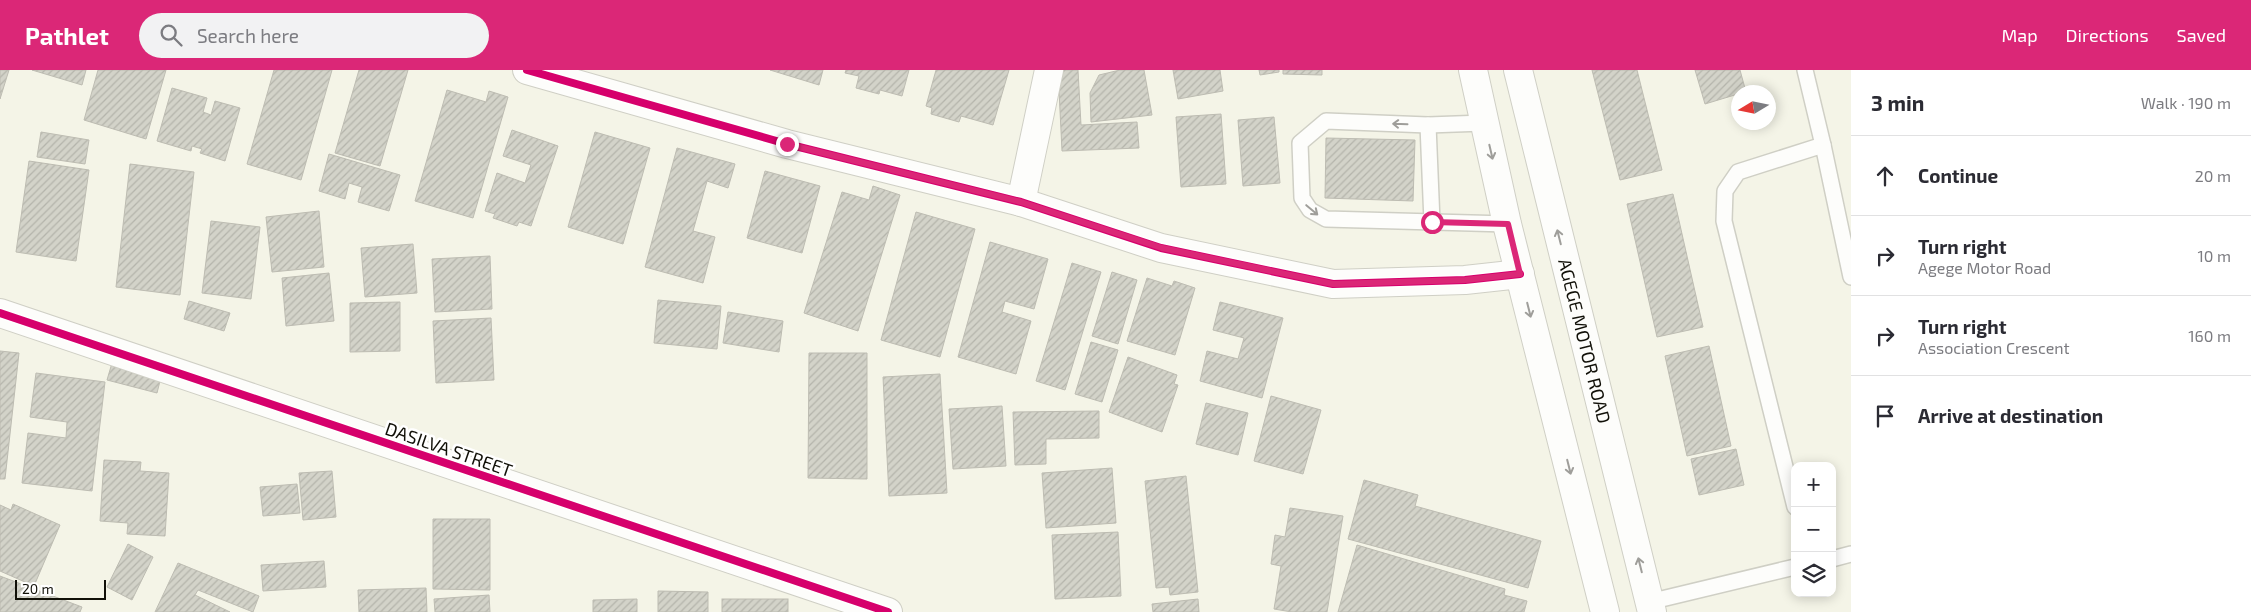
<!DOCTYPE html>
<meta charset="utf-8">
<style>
body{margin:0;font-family:"Exo 2",sans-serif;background:#f2f2f3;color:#2b2b33}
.controls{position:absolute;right:15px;bottom:15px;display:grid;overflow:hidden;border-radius:10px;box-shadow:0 2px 12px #0003}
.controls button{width:45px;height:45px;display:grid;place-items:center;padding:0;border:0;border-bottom:1px solid #e1e1e2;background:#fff;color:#2b2b33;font:25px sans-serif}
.compass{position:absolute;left:1731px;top:15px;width:45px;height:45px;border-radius:50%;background:#fff;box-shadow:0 2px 12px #0003;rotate:260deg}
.scale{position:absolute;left:15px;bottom:12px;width:91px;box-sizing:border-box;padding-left:5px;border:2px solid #111008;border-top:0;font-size:14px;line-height:18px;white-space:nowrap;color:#111008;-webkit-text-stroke:4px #fff;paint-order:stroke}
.stop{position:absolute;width:15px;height:15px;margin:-11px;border:4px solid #db2777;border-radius:50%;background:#fff}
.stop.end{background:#db2777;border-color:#fff;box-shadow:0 1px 5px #0008}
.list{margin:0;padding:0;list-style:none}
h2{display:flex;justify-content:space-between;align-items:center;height:65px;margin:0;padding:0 20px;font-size:21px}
h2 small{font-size:16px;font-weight:400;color:#7c7c81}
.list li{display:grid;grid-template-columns:32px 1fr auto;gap:15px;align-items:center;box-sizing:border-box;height:80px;padding:0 20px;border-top:1px solid #e1e1e2}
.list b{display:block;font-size:19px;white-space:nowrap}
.list p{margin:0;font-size:16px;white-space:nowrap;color:#7c7c81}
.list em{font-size:16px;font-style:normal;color:#7c7c81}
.icon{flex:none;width:28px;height:28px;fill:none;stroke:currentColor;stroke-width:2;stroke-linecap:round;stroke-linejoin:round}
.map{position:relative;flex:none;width:1851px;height:542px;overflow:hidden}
header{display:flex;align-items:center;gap:30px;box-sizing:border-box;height:70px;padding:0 25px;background:#db2777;color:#fff}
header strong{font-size:24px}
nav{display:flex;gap:28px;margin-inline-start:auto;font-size:18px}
.search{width:350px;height:45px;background:#f2f2f3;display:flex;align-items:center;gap:12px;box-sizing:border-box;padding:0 18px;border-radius:28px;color:#7c7c81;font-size:19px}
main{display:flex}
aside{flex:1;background:#fff}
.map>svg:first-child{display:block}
.building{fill:url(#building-hatch);stroke:#bdbcb2}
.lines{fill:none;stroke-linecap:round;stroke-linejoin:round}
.service-casing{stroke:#cfcfc5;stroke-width:18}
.minor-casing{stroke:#cfcfc5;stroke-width:30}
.secondary-casing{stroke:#cfcfc5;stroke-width:30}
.service{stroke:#fdfdfb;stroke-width:15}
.minor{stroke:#fdfdfb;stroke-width:28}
.secondary{stroke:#fdfdfb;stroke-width:28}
.cycleway-casing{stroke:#fff;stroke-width:11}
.cycleway{stroke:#d6006c;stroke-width:8}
.oneway{stroke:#9f9e9a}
.route{stroke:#db2777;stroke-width:6}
.labels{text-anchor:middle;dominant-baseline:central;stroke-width:5;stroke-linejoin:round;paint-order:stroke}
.street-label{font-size:18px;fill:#111008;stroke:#fff}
</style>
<header>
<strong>Pathlet</strong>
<div class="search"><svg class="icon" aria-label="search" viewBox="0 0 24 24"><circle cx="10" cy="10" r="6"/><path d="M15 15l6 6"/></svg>Search here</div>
<nav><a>Map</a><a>Directions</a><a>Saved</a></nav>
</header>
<main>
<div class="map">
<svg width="1851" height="542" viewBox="0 0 1851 542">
<defs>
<pattern id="building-hatch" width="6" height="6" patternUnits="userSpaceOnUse" patternTransform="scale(1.25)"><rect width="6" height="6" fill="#d3d3c9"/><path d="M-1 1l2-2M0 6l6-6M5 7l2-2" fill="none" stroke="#b4b4ab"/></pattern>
</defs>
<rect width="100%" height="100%" fill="#f4f4e7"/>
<g class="building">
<polygon points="0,0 9,0 0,29"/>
<polygon points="32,0 86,0 82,15"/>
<polygon points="98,0 166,0 146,69 84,50"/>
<polygon points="274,0 332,0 301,110 247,94"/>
<polygon points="359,0 408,0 380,96 335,83"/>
<polygon points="770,0 823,0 819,15"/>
<polygon points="846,0 909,0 902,26 880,20 879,24 856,18 859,6 845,3"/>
<polygon points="936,0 1009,0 993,55 961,46 959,52 931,44 932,38 926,36"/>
<polygon points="1058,0 1078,0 1081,55 1137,52 1139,78 1062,81"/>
<polygon points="1120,0 1144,0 1152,45 1091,52 1090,23 1099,5"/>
<polygon points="1173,0 1220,0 1223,21 1178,29"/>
<polygon points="1259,0 1279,0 1279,2 1260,5"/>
<polygon points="1283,0 1322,0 1322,5 1283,4"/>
<polygon points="1592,0 1637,0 1662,100 1620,110"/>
<polygon points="1695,0 1740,0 1746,22 1738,22 1738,24 1705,34"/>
<polygon points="172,18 207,28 203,42 211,45 215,31 240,38 225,91 200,83 202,79 192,76 191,81 157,71"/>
<polygon points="447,20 486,32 489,21 508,27 473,148 415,131"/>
<polygon points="1221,44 1226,114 1181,117 1176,47"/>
<polygon points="1274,47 1280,113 1243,116 1238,50"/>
<polygon points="512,60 558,76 531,156 519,152 517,156 493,148 495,144 485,141 497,103 525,113 531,95 503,86"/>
<polygon points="41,62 89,70 85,94 37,87"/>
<polygon points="595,62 650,78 623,174 568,157"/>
<polygon points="1326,68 1415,70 1413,131 1325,128"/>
<polygon points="677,78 735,94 728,118 707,111 693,161 715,167 703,213 645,197"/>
<polygon points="329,84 400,105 389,141 358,132 362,117 349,113 345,129 319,121"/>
<polygon points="29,91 89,100 76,191 16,182"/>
<polygon points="130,94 194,102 180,225 116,217"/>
<polygon points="765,101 820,116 802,183 747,168"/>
<polygon points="873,116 900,125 858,261 804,243 842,122 869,130"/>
<polygon points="1673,124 1703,257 1657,267 1627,134"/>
<polygon points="319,141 324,197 272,202 266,147"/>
<polygon points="916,142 975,159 940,287 881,270"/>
<polygon points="211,151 260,157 251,229 202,223"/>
<polygon points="990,172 1048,189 1034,239 1005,231 1002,242 1031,251 1016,304 958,287"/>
<polygon points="413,174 417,223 365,227 361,178"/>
<polygon points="490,186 492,239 435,242 432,189"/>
<polygon points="1072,193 1101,202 1065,320 1036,311"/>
<polygon points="1112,202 1137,210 1118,274 1092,266"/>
<polygon points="329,203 334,251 286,256 282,208"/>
<polygon points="1147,208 1172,216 1174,211 1195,218 1175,285 1127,271"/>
<polygon points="658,230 721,236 717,279 654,273"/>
<polygon points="189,231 230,243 224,261 184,249"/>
<polygon points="400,232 400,281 350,282 350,233"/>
<polygon points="1220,232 1283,248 1262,328 1200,311 1207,281 1238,289 1244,268 1213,260"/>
<polygon points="728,242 783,251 779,282 723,273"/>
<polygon points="491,248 494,310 436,313 433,251"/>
<polygon points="1091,272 1118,280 1102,332 1075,324"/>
<polygon points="1709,276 1731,376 1687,386 1665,286"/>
<polygon points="0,281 19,283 5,409 0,409"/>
<polygon points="809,283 867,283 867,409 808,408"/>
<polygon points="1128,287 1177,305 1174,314 1178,315 1162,362 1109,342"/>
<polygon points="112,293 161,307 157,323 107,310"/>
<polygon points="36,303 105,312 92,421 22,413 28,363 66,368 67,352 30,347"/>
<polygon points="940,304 947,423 889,426 883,307"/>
<polygon points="1271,326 1321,340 1303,404 1254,391"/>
<polygon points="1206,333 1248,343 1238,385 1196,374"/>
<polygon points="1002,336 1006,396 953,399 949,339"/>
<polygon points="1099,341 1099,368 1046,369 1046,394 1015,395 1013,342"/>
<polygon points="1736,379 1744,415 1699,425 1691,389"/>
<polygon points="104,390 141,392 140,401 169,403 165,466 127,464 128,453 100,451"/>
<polygon points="1112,398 1116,453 1046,458 1042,403"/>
<polygon points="332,401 336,447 303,450 299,403"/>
<polygon points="1186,406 1198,522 1170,525 1169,517 1156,518 1145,411"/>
<polygon points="1364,410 1418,425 1415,436 1541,471 1528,518 1348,469"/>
<polygon points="297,414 300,443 263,446 260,417"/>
<polygon points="13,434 60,455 34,516 0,501 0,435 11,440"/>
<polygon points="1290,438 1343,446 1327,542 1292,542 1274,539 1281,496 1271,494 1275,465 1285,467"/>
<polygon points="433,449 490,449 490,520 433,519"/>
<polygon points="1118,462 1121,526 1055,529 1052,465"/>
<polygon points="128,474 153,487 132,530 107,517"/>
<polygon points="1357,475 1505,519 1504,525 1527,531 1524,542 1338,542"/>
<polygon points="324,491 326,517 263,521 261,495"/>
<polygon points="178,493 259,526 253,542 198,520 195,525 230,542 155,542"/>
<polygon points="0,506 82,537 80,542 0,542"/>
<polygon points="426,518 427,542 359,542 358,520"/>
<polygon points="658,521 708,522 708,542 658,542"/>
<polygon points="489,525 490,542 435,542 434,529"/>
<polygon points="637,529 637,542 593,542 593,530"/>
<rect x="722" y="529" width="66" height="13"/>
<polygon points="1198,529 1199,542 1153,542 1152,534"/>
</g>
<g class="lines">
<defs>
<g id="service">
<polyline points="1805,0 1823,75"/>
<polyline points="1484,53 1428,55 1326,51 1300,73 1302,128 1310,140 1326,149 1507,154"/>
<polyline points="1428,55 1432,152"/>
<polyline points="1795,437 1724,151 1725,121 1738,102 1823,75 1851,207"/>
<polyline points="1832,489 1851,484"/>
<polyline points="1649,532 1795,497"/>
</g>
<g id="minor">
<polyline points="527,0 787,74 1021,132 1161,178 1333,214 1465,210 1520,204"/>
<polyline points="1021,132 1049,0"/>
<polyline points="0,243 888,542"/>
</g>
<g id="secondary">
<polyline points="1473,0 1507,154 1605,542"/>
<path id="s1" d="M1518,0L1652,542"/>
</g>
</defs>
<use href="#service" class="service-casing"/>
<use href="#minor" class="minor-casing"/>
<use href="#secondary" class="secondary-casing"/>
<use href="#service" class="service"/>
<use href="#minor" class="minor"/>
<use href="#secondary" class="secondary"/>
<defs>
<g id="cycleway">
<polyline points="527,0 787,74 1021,132 1161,178 1333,214 1465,210 1520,204"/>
<polyline points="0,243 888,542"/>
</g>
</defs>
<use href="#cycleway" class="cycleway-casing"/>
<use href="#cycleway" class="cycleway"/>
</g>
<defs><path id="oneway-shaft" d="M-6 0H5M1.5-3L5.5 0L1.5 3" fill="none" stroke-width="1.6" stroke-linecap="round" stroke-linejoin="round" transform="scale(1.25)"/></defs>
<g class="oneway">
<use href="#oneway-shaft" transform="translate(1400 54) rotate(-178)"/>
<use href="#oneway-shaft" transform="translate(1491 82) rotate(77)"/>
<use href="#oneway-shaft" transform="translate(1312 140) rotate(40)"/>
<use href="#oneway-shaft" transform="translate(1559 167) rotate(-104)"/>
<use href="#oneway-shaft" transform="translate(1529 240) rotate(76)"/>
<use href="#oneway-shaft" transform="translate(1569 397) rotate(76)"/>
<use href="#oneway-shaft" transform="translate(1640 495) rotate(-104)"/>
</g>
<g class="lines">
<polyline class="route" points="787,74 1021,132 1162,178 1333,214 1465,210 1520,204 1508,154 1432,152"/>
</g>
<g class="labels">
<g class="street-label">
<text stroke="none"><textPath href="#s1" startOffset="279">AGEGE MOTOR ROAD</textPath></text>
<text transform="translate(449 379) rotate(19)">DASILVA STREET</text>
</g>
</g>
</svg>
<div class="controls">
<button>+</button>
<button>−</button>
<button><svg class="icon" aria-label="layers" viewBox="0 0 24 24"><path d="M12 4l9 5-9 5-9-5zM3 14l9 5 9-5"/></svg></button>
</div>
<svg class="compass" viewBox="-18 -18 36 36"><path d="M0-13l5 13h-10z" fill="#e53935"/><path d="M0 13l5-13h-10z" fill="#7c7c81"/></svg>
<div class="scale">20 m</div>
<div class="stop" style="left:1432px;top:152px"></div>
<div class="stop end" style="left:787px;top:74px"></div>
</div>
<aside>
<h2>3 min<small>Walk · 190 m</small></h2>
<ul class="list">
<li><svg class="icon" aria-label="ahead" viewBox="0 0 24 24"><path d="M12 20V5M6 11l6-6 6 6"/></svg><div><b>Continue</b></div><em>20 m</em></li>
<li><svg class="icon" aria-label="right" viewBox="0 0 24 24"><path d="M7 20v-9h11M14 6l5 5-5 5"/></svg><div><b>Turn right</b><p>Agege Motor Road</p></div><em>10 m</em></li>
<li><svg class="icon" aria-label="right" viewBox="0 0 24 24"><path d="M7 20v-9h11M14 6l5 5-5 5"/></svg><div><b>Turn right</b><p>Association Crescent</p></div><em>160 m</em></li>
<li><svg class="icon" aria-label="arrive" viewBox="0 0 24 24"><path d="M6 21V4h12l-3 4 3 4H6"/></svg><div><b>Arrive at destination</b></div></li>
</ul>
</aside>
</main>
